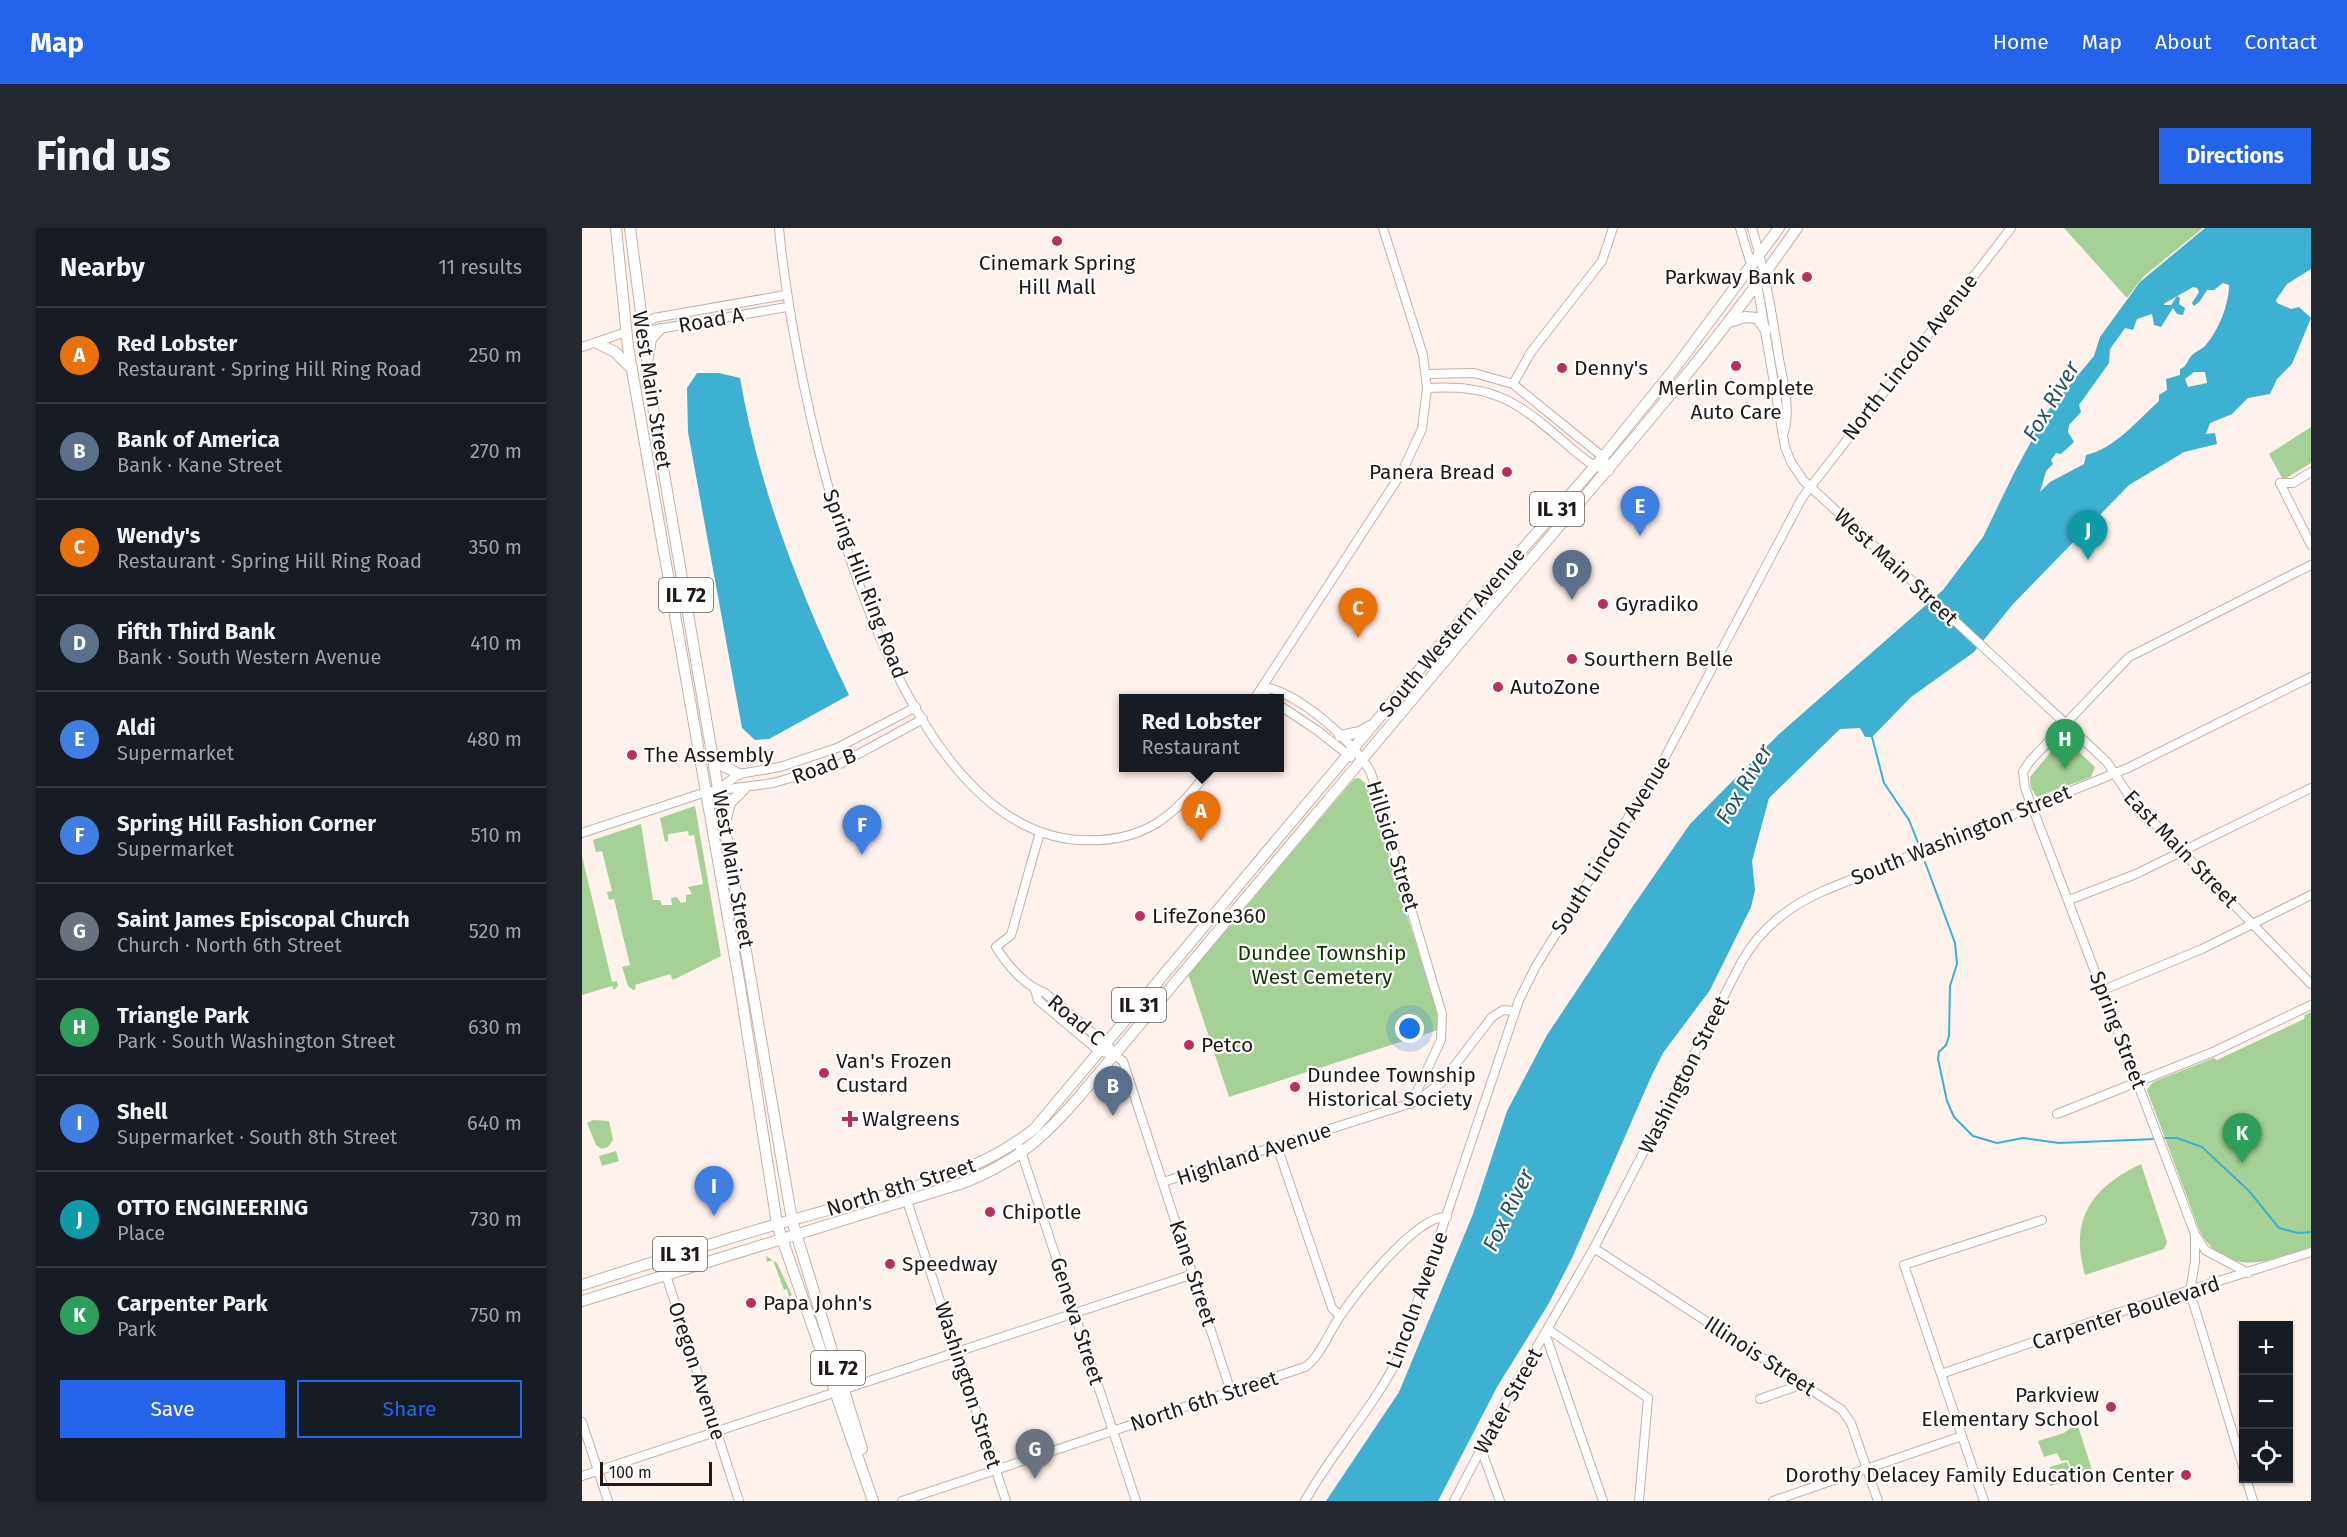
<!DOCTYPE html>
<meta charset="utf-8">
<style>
body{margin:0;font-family:"Fira Sans",sans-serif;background:#242831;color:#f1f3f6}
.controls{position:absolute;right:18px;bottom:18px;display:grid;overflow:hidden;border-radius:0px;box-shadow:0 2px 4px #0004}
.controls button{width:54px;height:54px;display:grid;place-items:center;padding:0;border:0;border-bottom:2px solid #363941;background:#171b24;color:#f1f3f6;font:30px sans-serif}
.scale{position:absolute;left:18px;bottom:15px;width:112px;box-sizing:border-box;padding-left:6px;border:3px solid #211916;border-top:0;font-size:16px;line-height:21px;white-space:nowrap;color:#211916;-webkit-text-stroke:4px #fff;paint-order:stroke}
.you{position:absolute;left:828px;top:801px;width:21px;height:21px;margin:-15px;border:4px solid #fff;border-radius:50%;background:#1a73e8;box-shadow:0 0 0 9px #1a73e833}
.badge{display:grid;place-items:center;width:39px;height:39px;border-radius:50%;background:#2563eb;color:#fff;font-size:20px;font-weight:700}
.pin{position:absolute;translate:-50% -50px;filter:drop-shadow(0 2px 3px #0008)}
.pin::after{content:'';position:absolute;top:32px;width:21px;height:18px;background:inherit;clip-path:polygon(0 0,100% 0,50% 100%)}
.popup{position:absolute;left:537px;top:466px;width:165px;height:78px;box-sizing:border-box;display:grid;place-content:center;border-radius:0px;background:#171b24;filter:drop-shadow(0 2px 4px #0005);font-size:20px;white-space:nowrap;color:#9ea1a6}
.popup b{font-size:22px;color:#f1f3f6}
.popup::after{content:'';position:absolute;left:50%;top:100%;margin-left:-12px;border:12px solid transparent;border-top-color:#171b24}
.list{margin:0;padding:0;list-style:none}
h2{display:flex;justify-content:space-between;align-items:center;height:78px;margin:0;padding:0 24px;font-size:26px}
h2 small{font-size:20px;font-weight:400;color:#9ea1a6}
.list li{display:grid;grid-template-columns:39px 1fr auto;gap:18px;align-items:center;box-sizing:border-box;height:96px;padding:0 24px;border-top:2px solid #363941}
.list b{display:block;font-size:22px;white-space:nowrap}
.list p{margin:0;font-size:20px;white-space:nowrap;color:#9ea1a6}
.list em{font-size:20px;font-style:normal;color:#9ea1a6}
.actions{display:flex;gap:12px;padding:18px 24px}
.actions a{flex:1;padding:14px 0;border:2px solid #2563eb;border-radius:0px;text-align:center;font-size:21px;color:#2563eb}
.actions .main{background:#2563eb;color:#fff}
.icon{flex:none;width:33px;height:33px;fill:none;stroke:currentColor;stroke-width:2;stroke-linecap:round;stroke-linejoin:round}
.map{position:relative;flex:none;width:1729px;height:1273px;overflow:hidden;border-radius:0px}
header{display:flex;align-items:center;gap:36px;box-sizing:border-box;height:84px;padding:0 30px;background:#2563eb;color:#fff}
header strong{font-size:28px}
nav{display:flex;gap:33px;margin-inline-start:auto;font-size:21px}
.intro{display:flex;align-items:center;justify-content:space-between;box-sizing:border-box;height:144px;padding:0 36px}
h1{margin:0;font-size:42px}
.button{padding:15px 27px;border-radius:0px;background:#2563eb;color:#fff;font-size:21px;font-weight:700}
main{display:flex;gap:36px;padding:0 36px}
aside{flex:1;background:#171b24;border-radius:0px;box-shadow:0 2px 4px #0004}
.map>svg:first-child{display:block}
.green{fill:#a6d196}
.water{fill:#3eb0d2;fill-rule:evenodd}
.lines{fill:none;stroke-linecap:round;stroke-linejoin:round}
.stream{stroke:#3eb0d2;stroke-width:2}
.river{stroke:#3eb0d2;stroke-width:14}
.minor-casing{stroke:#c6b0a7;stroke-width:10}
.major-casing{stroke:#c6b0a7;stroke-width:12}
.minor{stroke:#fff;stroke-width:8}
.major{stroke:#fff;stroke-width:10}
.poi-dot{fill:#bc2e5d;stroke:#fff;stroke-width:2}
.labels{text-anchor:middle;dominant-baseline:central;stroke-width:4.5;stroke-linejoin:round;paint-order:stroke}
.shield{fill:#fff;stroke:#645e5c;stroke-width:1.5}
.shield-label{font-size:20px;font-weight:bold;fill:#211916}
.poi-label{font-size:21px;fill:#211916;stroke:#fff;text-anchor:start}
.street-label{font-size:21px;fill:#211916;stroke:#fff}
.park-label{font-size:21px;fill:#143503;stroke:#fff}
.water-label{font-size:22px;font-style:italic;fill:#245362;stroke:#fff}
</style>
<header>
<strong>Map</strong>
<nav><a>Home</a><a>Map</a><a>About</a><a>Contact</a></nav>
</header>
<div class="intro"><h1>Find us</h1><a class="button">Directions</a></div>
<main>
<aside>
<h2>Nearby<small>11 results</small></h2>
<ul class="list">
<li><span class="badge" style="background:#e8710a">A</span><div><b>Red Lobster</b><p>Restaurant · Spring Hill Ring Road</p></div><em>250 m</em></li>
<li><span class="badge" style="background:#5c6f8a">B</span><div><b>Bank of America</b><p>Bank · Kane Street</p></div><em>270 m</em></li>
<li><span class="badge" style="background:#e8710a">C</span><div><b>Wendy's</b><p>Restaurant · Spring Hill Ring Road</p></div><em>350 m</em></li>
<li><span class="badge" style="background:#5c6f8a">D</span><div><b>Fifth Third Bank</b><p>Bank · South Western Avenue</p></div><em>410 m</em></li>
<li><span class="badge" style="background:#3f7fe0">E</span><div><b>Aldi</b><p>Supermarket</p></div><em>480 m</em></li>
<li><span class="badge" style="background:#3f7fe0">F</span><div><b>Spring Hill Fashion Corner</b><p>Supermarket</p></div><em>510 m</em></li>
<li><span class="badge" style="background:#6b7280">G</span><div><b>Saint James Episcopal Church</b><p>Church · North 6th Street</p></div><em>520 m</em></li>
<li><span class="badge" style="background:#2e9e5b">H</span><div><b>Triangle Park</b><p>Park · South Washington Street</p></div><em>630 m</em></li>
<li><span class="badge" style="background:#3f7fe0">I</span><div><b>Shell</b><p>Supermarket · South 8th Street</p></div><em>640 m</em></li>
<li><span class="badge" style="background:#0f9aa8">J</span><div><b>OTTO ENGINEERING</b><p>Place</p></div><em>730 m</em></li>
<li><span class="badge" style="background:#2e9e5b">K</span><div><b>Carpenter Park</b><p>Park</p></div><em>750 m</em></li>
</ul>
<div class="actions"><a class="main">Save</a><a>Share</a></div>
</aside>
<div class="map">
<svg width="1729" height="1273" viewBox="0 0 1729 1273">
<rect width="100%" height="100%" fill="#fff1eb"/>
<g class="green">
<polygon points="1482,0 1621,0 1562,48 1545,70"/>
<polygon points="1729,199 1729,235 1701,252 1687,226"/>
<polygon points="1481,509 1513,539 1509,549 1455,569 1449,560 1448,549"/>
<polygon points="777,550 785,557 855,784 856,802 647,869 606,746 772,551"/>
<polygon points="113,578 139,728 91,752 88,746 53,757 54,761 51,762 46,758 40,739 48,737 32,671 27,672 25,664 30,663 20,623 14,624 11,612 59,596 71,672 78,672 80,677 90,677 89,670 95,669 99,675 104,674 104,667 110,666 106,659 121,656 112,607 107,608 106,603 86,606 86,613 83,614 78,590"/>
<polygon points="0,628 30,754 35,753 36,758 32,762 30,758 0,767"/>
<path d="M1729,784V1020C1687,1033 1646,1051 1618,1004L1565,862L1571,854L1632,830L1635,832L1722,791L1723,787Z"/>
<polygon points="11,892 27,893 31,912 26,919 20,921 14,917 5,895"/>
<polygon points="34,923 37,933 20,938 17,928"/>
<path d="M1559,936L1585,1014L1582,1021L1503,1047C1487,991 1509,960 1559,936Z"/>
<polygon points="184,1028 195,1035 210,1067 207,1069 205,1061 202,1062 191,1032 185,1034"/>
<polygon points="1495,1195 1511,1245 1492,1251 1486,1232 1479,1233 1475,1225 1462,1229 1456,1213 1482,1205"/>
<polygon points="1485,1234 1491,1250 1468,1258 1466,1251 1471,1249 1468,1239"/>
</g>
<g class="water">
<path d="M1623,0H1729V41L1705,56L1694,72L1695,75L1709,81L1717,79L1729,90L1710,136L1695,151L1688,166L1666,170L1650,186L1628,195L1624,206L1633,205L1635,216L1602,224L1547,257L1431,376L1392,424L1329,469L1290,509H1283L1278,500L1258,501L1187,570L1170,633L1173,662L1169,679L1128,762L1081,825L1069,849L990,1030L967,1075L915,1159L856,1273H744L817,1164L891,986L925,883L965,807L1051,678L1108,596L1196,507L1361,362L1401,309L1432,245L1465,184L1512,128L1518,109L1558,54ZM1641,55L1647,57C1647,77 1636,104 1622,119C1618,122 1613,124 1610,127C1605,132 1606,138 1598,141V147L1584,151L1585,162L1577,167V173C1556,192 1532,221 1504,227L1502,236L1468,254L1458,264L1464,243L1471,236L1469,232L1474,225L1479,226L1492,214L1486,204L1487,197L1499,184L1497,177L1527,135L1528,121L1543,100L1551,102L1555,91L1570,86L1572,97L1579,99L1591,80L1595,86L1601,87L1603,80L1597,76L1598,70L1595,68L1589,77H1582L1586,64L1595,58L1598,63L1606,58L1615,60L1617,64L1610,75L1612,78L1618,73L1625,62H1632ZM1612,144H1623L1625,155L1606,159L1603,151Z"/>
<path d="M115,145H137L158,150C177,261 218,365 267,467L187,511L173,512L160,500L106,204L105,160Z"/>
</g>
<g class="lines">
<g class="stream">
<polyline points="1290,509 1302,555 1327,592 1337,617"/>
<polyline points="1343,634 1373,715 1375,736 1368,758 1367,808 1364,817 1357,824 1356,831 1365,873 1372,889 1391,908 1415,915 1441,910 1477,915 1573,911"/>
<polyline points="1583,910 1595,910 1620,919 1667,963 1697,1000 1716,1005 1729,1004"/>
</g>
<polyline class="river" points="1569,75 1613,50"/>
<defs>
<g id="minor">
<path d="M197,0C212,156 299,600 497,612C560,616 594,589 628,540"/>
<polyline points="1158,0 1175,56 1203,219 1209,234 1221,252 1525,534 1549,571 1729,756"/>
<path d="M1170,0C1183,43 1190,86 1197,131C1201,153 1209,181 1202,204"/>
<polyline points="203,67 72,90 59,98 71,102 205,79"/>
<polyline points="0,119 44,104"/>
<polyline points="844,146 892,145 931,156 1021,229 1027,243"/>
<polyline points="931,156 949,124 1020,33 1031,0"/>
<path d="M845,160C911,157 932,171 981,213C996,226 1008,238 1027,243"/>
<polyline points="1698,255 1729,317"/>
<polyline points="1698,255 1711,255 1729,244"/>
<path d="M680,459C714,462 774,515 789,545L860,786L859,812L829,876"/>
<polyline points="680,459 686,470"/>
<polyline points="673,470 820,244 840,201 845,160 841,127 801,0"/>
<polyline points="697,477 736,503 769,529"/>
<polyline points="137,561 157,546 198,539 255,520 334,479"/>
<path d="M458,604L429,707L414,719C425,737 443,758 463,765L528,820"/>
<polyline points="0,605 124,564 191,555 258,536 341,491"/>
<polyline points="1487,672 1554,646 1729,560"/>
<polyline points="453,762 456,772 517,823 532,827 541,833 649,1164"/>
<polyline points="1521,762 1620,721 1729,667"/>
<polyline points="1475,886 1631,824 1729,777"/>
<polyline points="695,918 750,1080 758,1088"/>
<polyline points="438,920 554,1273"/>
<polyline points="581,954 833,874 860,854 910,789 921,782 933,783"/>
<polyline points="325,973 424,1273"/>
<polyline points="1615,1009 1623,1022 1666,1045"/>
<polyline points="1012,1020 1260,1182 1269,1195 1296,1273"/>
<polyline points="84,1047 157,1273"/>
<polyline points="967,1102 1066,1170 1057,1273"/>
<polyline points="964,1108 1021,1273"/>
<polyline points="1359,1146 1535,1085 1729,1024"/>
<polyline points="263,1161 611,1046"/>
<polyline points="1178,1171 1221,1156"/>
<polyline points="0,1194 26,1273"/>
<polyline points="899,1221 918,1273"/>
<polyline points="1662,1242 1608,1064 1613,1033 1613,1006 1443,560 1441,544 1448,533 1547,429 1729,337"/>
<polyline points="0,1248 254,1164"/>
<polyline points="1664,1250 1671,1273"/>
<path d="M320,1273L723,1139C738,1129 746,1106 757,1090C773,1066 835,986 865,989"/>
<path d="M723,1273C751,1222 792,1180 817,1128L937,772L954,738L1081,533L1220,270L1429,0"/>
<path d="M872,1273L926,1169L1012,1020L1160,733C1179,700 1206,679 1241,663L1546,540L1729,449"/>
<polyline points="1191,1273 1380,1208"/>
<polyline points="1402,1273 1322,1037 1460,992"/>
</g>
<g id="major">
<polyline points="34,0 46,119 158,758 195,996 291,1273"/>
<polyline points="48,0 73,193 210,992 280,1221"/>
<polyline points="1147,94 1163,89 1175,90 1184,102"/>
<polyline points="15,115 33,124 50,141"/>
<polyline points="66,129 69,111 78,101"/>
<polyline points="758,508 778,504 788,498"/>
<polyline points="133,534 157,546"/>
<polyline points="144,590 148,575 162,561"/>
<path d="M0,1057C72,1034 144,1010 217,990C296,967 389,953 453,900L890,379L1021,229L1093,140L1197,0"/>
<path d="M0,1073L384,954C436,932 459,912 496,870C631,711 763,551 897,392C1006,263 1119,139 1215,0"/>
</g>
</defs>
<use href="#minor" class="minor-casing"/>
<use href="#major" class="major-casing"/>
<use href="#minor" class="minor"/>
<use href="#major" class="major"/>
</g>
<g class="poi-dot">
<circle cx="475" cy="13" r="6"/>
<circle cx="1225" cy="49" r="6"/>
<circle cx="1154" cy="138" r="6"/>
<circle cx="980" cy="140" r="6"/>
<circle cx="925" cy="244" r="6"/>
<circle cx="1021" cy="376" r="6"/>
<circle cx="990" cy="431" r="6"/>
<circle cx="916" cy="459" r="6"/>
<circle cx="50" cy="527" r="6"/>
<circle cx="558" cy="688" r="6"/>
<circle cx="607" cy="817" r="6"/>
<circle cx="242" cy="845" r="6"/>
<circle cx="713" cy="859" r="6"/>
<path d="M265 882h6v6h6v6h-6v6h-6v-6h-6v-6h6z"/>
<circle cx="408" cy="984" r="6"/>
<circle cx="308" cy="1036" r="6"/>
<circle cx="169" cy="1075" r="6"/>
<circle cx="1529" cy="1179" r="6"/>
<circle cx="1604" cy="1247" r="6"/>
</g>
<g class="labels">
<g class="shield">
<rect x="948" y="264" width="54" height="34" rx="4.5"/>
<rect x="77" y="350" width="54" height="34" rx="4.5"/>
<rect x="530" y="760" width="54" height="34" rx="4.5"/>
<rect x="71" y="1009" width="54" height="34" rx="4.5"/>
<rect x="229" y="1123" width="54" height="34" rx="4.5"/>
</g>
<g class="shield-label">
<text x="975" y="281">IL 31</text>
<text x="104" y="367">IL 72</text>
<text x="557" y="777">IL 31</text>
<text x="98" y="1026">IL 31</text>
<text x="256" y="1140">IL 72</text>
</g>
<g class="poi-label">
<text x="475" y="35" text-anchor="middle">Cinemark Spring<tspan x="475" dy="24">Hill Mall</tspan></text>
<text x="1213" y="49" text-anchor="end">Parkway Bank</text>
<text x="992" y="140">Denny's</text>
<text x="1154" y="160" text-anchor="middle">Merlin Complete<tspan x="1154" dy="24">Auto Care</tspan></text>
<text x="913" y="244" text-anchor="end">Panera Bread</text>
<text x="1033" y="376">Gyradiko</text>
<text x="1002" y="431">Sourthern Belle</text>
<text x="928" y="459">AutoZone</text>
<text x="62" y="527">The Assembly</text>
<text x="570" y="688">LifeZone360</text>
<text x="619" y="817">Petco</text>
<text x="254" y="833">Van's Frozen<tspan x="254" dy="24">Custard</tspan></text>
<text x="725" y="847">Dundee Township<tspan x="725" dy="24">Historical Society</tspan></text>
<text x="280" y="891">Walgreens</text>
<text x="420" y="984">Chipotle</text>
<text x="320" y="1036">Speedway</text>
<text x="181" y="1075">Papa John's</text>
<text x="1517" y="1167" text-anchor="end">Parkview<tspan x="1517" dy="24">Elementary School</tspan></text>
<text x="1592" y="1247" text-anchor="end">Dorothy Delacey Family Education Center</text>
</g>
<g class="street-label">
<text transform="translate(129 92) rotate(-10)">Road A</text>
<text transform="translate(1328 129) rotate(-52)">North Lincoln Avenue</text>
<text transform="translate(70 162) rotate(81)">West Main Street</text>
<text transform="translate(1314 339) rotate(43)">West Main Street</text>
<text transform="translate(283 356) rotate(69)">Spring Hill Ring Road</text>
<text transform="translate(870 404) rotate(-50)">South Western Avenue</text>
<text transform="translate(242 538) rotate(-21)">Road B</text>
<text transform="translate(1379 607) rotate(-22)">South Washington Street</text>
<text transform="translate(1029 617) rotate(-58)">South Lincoln Avenue</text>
<text transform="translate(811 618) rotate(73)">Hillside Street</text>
<text transform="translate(1599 621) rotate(46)">East Main Street</text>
<text transform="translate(151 641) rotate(80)">West Main Street</text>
<text transform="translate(494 792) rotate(40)">Road C</text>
<text transform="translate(1536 802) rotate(69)">Spring Street</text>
<text transform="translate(1102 847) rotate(-63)">Washington Street</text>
<text transform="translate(672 926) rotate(-18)">Highland Avenue</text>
<text transform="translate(319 959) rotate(-17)">North 8th Street</text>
<text transform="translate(611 1045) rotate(72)">Kane Street</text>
<text transform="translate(835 1072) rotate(-70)">Lincoln Avenue</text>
<text transform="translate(1544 1085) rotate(-18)">Carpenter Boulevard</text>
<text transform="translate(495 1093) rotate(72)">Geneva Street</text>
<text transform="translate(1178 1128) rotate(33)">Illinois Street</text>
<text transform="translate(115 1143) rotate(72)">Oregon Avenue</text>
<text transform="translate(386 1157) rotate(72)">Washington Street</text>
<text transform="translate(622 1173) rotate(-18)">North 6th Street</text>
<text transform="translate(926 1173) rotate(-61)">Water Street</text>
</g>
<g class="park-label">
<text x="740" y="725">Dundee Township<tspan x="740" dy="24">West Cemetery</tspan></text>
</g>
<g class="water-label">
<text transform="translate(1469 173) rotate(-59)">Fox River</text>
<text transform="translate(1162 556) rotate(-59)">Fox River</text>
<text transform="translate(926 982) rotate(-64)">Fox River</text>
</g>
</g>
</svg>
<div class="controls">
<button>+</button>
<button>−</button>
<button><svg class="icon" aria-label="locate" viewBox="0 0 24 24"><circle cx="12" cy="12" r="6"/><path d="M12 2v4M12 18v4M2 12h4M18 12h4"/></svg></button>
</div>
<div class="scale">100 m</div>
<div class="you"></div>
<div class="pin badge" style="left:619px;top:613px;background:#e8710a">A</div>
<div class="popup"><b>Red Lobster</b>Restaurant</div>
<div class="pin badge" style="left:531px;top:888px;background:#5c6f8a">B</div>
<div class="pin badge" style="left:776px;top:410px;background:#e8710a">C</div>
<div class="pin badge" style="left:990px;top:372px;background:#5c6f8a">D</div>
<div class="pin badge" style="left:1058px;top:308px;background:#3f7fe0">E</div>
<div class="pin badge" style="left:280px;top:627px;background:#3f7fe0">F</div>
<div class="pin badge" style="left:453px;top:1251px;background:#6b7280">G</div>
<div class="pin badge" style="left:1483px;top:541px;background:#2e9e5b">H</div>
<div class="pin badge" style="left:132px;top:988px;background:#3f7fe0">I</div>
<div class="pin badge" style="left:1506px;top:332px;background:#0f9aa8">J</div>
<div class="pin badge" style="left:1660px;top:935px;background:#2e9e5b">K</div>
</div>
</main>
